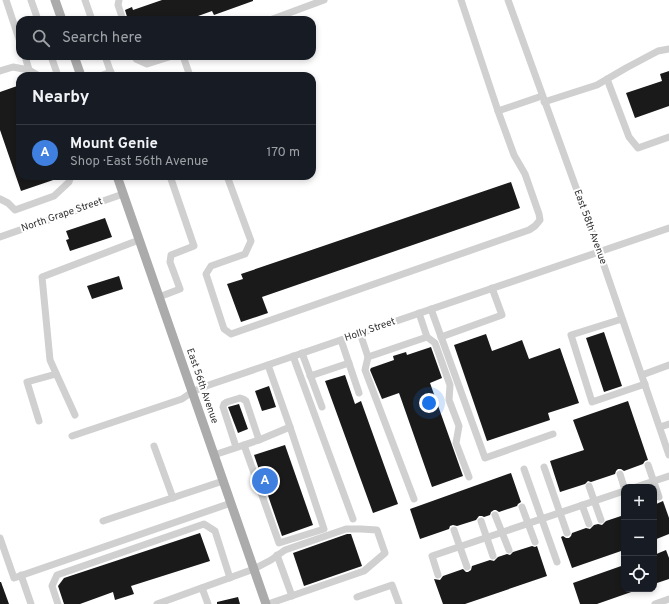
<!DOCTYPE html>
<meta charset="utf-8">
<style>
body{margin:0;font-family:Overpass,sans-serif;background:#242831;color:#f1f3f6}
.controls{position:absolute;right:12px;bottom:12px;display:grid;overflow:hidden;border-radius:8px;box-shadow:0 2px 6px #0003}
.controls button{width:36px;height:36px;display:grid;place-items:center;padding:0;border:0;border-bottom:1px solid #363941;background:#171b24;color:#f1f3f6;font:20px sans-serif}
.you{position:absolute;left:429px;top:403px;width:14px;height:14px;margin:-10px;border:3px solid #fff;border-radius:50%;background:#1a73e8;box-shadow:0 0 0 6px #1a73e833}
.badge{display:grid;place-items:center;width:26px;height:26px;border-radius:50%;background:#e63946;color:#fff;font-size:13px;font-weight:700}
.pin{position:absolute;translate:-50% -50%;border:2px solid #fff;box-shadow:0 1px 4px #0006}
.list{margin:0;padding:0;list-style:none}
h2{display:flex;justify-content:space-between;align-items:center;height:52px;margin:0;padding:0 16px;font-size:17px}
h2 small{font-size:13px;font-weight:400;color:#9ea1a6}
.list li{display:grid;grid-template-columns:26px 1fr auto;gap:12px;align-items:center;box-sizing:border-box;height:56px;padding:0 16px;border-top:1px solid #363941}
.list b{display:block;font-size:15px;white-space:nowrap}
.list p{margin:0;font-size:13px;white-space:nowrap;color:#9ea1a6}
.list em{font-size:13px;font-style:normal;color:#9ea1a6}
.icon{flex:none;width:22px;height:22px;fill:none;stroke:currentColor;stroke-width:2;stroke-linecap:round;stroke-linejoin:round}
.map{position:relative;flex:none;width:669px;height:604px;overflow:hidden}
.search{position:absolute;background:#171b24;box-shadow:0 2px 6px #0003;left:16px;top:16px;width:300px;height:44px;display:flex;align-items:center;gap:10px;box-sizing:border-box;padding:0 14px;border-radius:12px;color:#9ea1a6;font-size:15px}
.panel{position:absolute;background:#171b24;box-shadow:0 2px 6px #0003;left:16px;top:72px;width:300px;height:108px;border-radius:12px}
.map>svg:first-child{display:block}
.building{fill:#1a1a1a}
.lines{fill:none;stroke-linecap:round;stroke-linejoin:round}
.minor{stroke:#d0d0d0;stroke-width:7}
.major{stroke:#ababab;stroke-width:9}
.labels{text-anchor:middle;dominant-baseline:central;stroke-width:4;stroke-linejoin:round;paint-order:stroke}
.street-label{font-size:10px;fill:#333;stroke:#fff}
</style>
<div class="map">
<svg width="669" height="604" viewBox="0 0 669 604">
<rect width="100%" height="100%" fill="#fff"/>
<g class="building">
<polygon points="162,0 253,0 253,1 214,15 212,11 187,20 128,20 125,10 132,7 133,10"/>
<polygon points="669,71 669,106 635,118 626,93 662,81 660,74"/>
<polygon points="20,85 20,176 62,176 62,177 21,191 0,130 0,92"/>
<polygon points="511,182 520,208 262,297 268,313 241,322 227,284 243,279 241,274"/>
<polygon points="105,218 112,237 70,251 66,240 69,239 66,231"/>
<polygon points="119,276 123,289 92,299 87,286"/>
<polygon points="604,332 622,386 604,392 586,338"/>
<polygon points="486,334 492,351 522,340 529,359 560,348 579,403 548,413 550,420 487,441 454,345"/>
<polygon points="431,347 442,378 430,383 463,476 432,487 399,393 382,399 370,370 371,368 394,360 393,356 406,352 407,355"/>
<polygon points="345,375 355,404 361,401 398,504 373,513 325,381"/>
<polygon points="269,386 276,407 262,411 255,391"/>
<polygon points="628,401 648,460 645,461 643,464 624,471 621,469 618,469 616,471 615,474 591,482 588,481 585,484 560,492 550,461 584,450 573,420"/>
<polygon points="239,404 248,429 238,433 228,407"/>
<polygon points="285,445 313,525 282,536 254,455"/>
<polygon points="511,473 521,502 518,504 517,506 499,512 496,510 494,510 491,512 490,515 484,517 482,516 479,516 476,520 457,526 453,525 450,526 449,529 420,539 410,509"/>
<polygon points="663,501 669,518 669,534 654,540 654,505"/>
<polygon points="624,515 624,550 572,568 561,537 563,536 566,538 569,538 571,536 572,533 586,528 590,529 594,525 598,524 602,525 606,521"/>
<polygon points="200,533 210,561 131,586 134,594 115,600 113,592 80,604 64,604 58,586 64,578"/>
<polygon points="347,534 351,534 362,566 304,586 293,553"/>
<polygon points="532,546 535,547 537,546 547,576 465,604 443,604 434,579 440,580 443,576 463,569 466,572 468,572 471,570 472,566 490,560 494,561 498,557 507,554 510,555 513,552"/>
<polygon points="666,550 669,558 669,579 654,584 654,555"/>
<polygon points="624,565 624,589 637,589 637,590 597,604 580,604 573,583"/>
<polygon points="0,582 1,582 9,604 0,604"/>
<polygon points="238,597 240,604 217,604 217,602"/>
</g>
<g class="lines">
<g class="minor">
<polyline points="6,0 20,42"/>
<polyline points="31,0 38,20"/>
<polyline points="85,0 92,20"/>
<polyline points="119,0 118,5 123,20"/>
<polyline points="508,0 599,251 669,455"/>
<polyline points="270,20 324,0"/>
<polyline points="25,56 29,70 39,76"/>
<polyline points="51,56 58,76"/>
<polyline points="105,56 112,76"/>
<polyline points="135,56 136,59 147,64 172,56"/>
<polyline points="183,56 190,76"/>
<polyline points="0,71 13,67 29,70"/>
<polyline points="100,76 111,72"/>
<polyline points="607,79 629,137 638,148 669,137"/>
<polyline points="544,102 597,85 626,68 658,51 669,49"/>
<polyline points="498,111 542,96"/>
<polyline points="227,176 251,241 245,254 211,266 206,274 224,329 231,334 529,230 535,226 540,220 539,214 525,174 514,155 498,111 461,0"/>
<polyline points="0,199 8,203 15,210 54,196 69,182 71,176"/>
<polyline points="0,237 123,194"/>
<polyline points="159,297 180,289 170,262 171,255 194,246 170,176"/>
<polyline points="431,309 485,458 553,434"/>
<polyline points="622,319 571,335 592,402 645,384"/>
<polyline points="360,333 368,357 427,337 419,313"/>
<polyline points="427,337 435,343 450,385 449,400 459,426 456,443 469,477"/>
<polyline points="441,337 502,315 492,288"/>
<polyline points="341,340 359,393"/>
<polyline points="302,353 322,407"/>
<polyline points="293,356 353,519"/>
<polyline points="368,357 365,370 414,499"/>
<polyline points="642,375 669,365"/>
<polyline points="310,376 349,363"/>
<polyline points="75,415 50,360 42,277 139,240"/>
<polyline points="39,421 27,382 56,374"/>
<polyline points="660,427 669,424"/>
<polyline points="72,436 182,399 192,392 206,386 669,228"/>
<polyline points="244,445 279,543 324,529 290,427"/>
<polyline points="154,446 173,498"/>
<polyline points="236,447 223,407 224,404 227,402 240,398 243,399 246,401 259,440"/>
<polyline points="214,455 259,440 290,427 268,365"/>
<polyline points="648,465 659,497"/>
<polyline points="544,467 567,533"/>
<polyline points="524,469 557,562"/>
<polyline points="620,474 624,487"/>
<polyline points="589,486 601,520"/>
<polyline points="636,487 669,476"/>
<polyline points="582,505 589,524"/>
<polyline points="522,507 535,542"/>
<polyline points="495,515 509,550"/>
<polyline points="103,521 223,481"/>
<polyline points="481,521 493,556"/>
<polyline points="454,530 467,567"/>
<polyline points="0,538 14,578 231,503"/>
<polyline points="277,555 292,596"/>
<polyline points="21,575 31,604"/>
<polyline points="438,575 432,556 624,491"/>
<polyline points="202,588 208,604"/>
<polyline points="357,597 392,585 399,604"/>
<polyline points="58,604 52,586 57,575 204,524 215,531 230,578"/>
<polyline points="157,604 254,569 271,560 285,550 346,529 361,529 377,530 385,553 364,571 268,604"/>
<polyline points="655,604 669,599"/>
</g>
<g class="major">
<polyline points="55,0 62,20"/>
<polyline points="74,56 81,76"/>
<polyline points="117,176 266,604"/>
</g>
</g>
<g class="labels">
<g class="street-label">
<text transform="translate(62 215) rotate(-19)">North Grape Street</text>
<text transform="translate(590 227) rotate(70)">East 58th Avenue</text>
<text transform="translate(370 330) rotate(-19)">Holly Street</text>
<text transform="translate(202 386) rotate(71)">East 56th Avenue</text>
</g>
</g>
</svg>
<div class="controls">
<button>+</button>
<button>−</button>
<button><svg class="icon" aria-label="locate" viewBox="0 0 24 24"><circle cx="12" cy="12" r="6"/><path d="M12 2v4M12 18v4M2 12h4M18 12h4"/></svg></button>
</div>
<div class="you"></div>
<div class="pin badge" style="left:265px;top:481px;background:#3f7fe0">A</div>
<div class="search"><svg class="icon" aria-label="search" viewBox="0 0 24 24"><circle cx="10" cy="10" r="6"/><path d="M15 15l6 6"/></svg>Search here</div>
<section class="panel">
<h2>Nearby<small></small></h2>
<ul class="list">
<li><span class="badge" style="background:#3f7fe0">A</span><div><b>Mount Genie</b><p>Shop · East 56th Avenue</p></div><em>170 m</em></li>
</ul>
</section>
</div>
